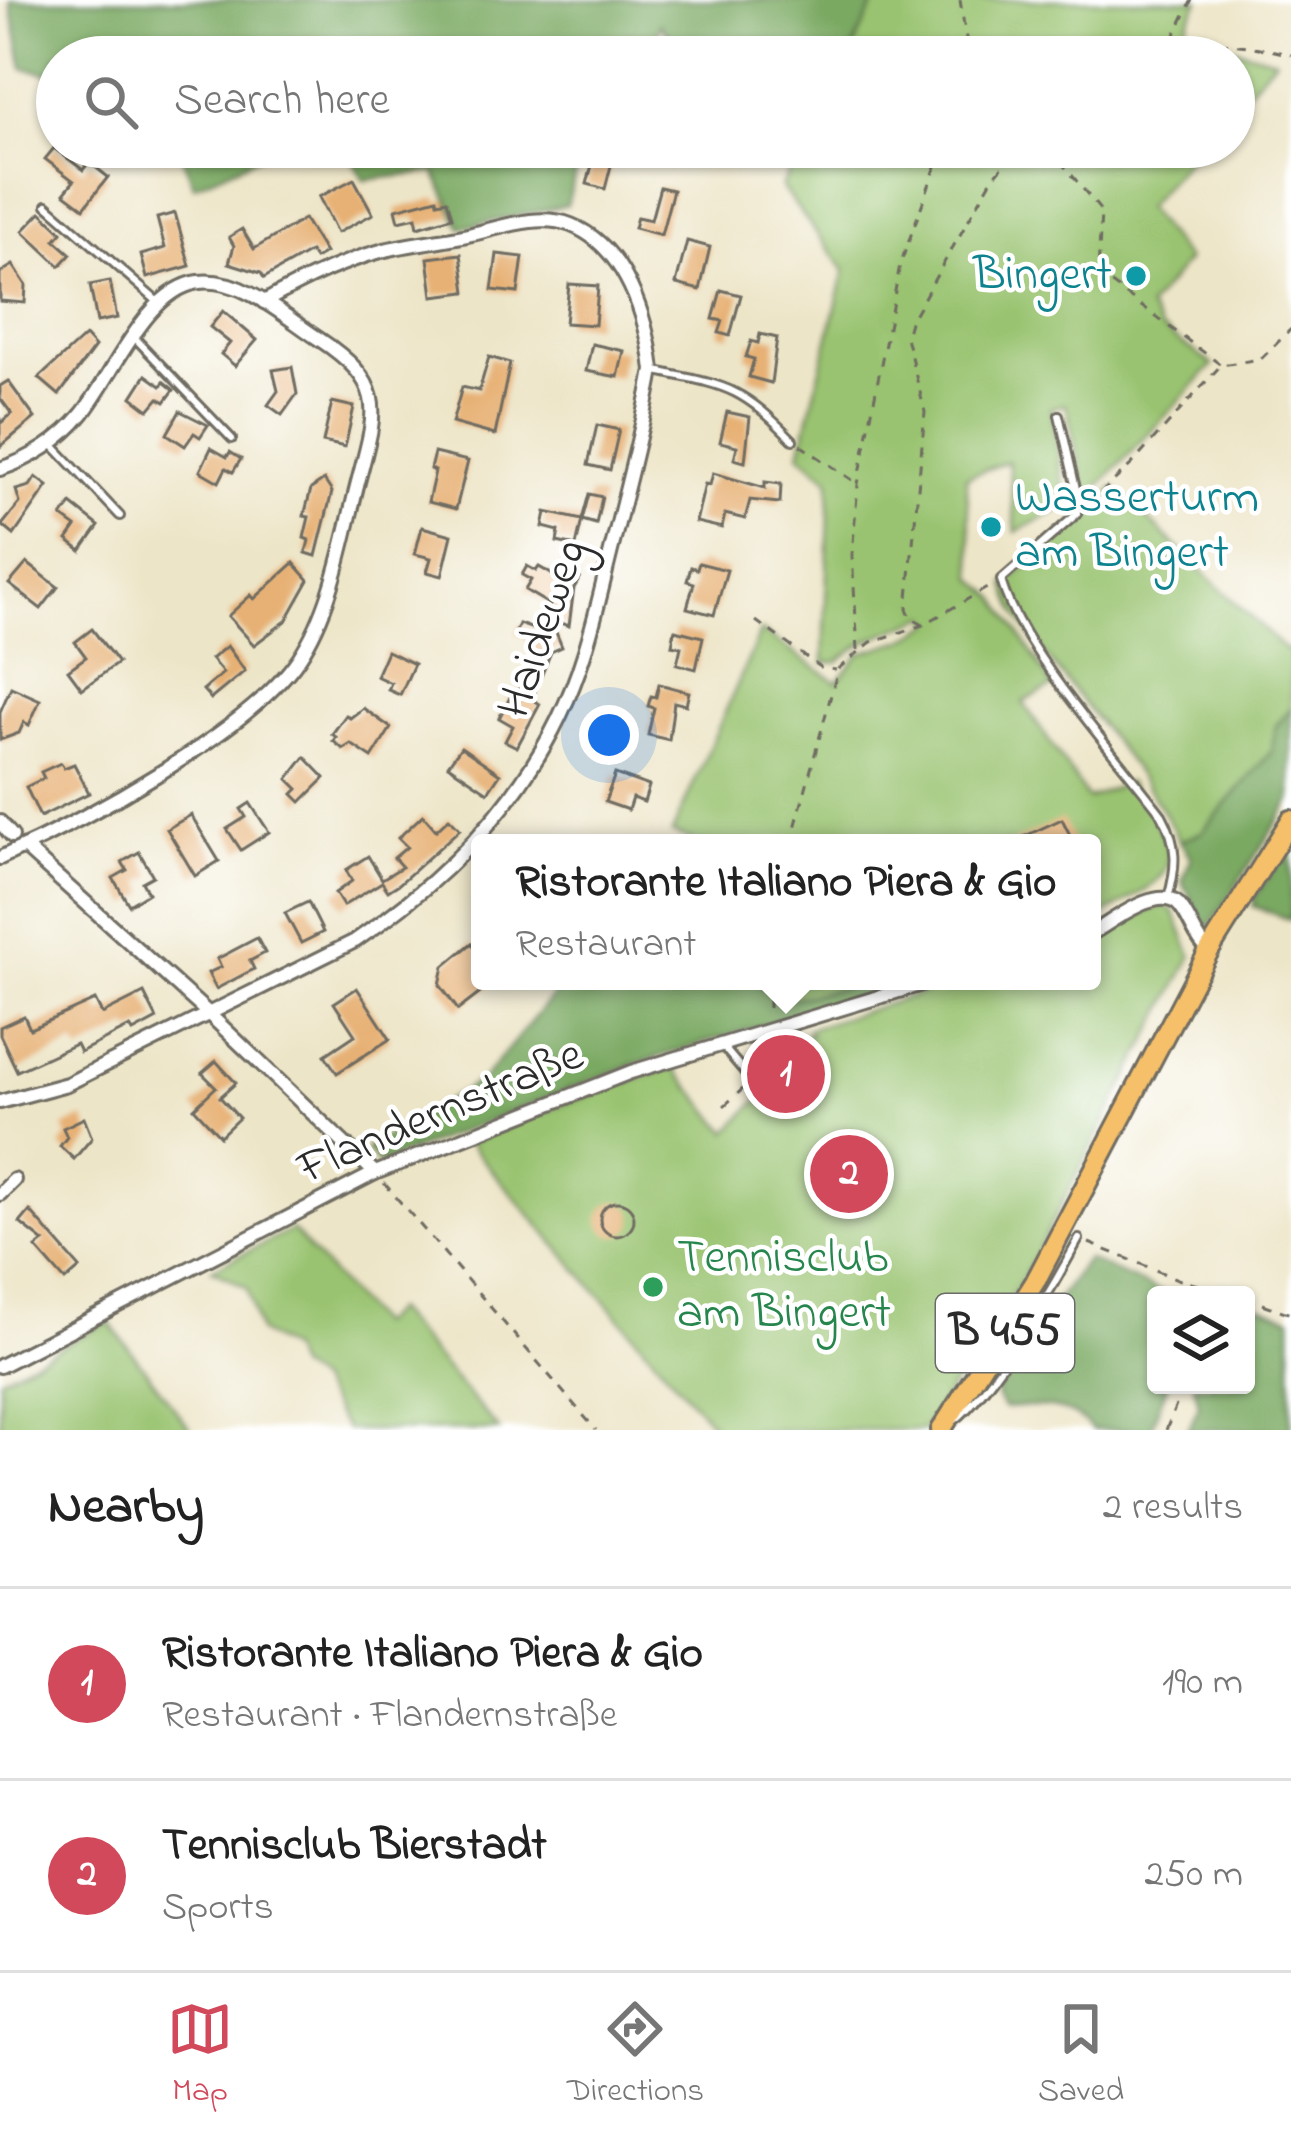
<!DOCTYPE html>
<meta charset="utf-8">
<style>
body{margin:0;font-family:"Indie Flower",sans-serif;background:#f6f6f6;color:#222}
.controls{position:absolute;right:36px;bottom:36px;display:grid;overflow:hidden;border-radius:12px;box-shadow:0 3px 9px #0004}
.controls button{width:108px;height:108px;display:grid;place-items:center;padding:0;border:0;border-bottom:3px solid #e0e0e0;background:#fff;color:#222;font:60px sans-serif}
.you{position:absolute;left:609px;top:735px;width:42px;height:42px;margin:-30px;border:9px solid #fff;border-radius:50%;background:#1a73e8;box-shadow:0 0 0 18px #1a73e833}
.badge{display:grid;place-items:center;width:78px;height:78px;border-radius:50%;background:#d1495b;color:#fff;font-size:39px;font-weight:700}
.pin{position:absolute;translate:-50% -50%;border:6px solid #fff;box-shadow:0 3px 12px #0006}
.popup{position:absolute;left:471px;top:834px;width:630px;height:156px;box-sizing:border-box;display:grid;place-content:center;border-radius:12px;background:#fff;filter:drop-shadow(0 3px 9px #0005);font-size:39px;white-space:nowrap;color:#767676}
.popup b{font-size:45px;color:#222}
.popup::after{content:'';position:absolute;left:50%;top:100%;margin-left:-24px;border:24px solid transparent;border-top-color:#fff}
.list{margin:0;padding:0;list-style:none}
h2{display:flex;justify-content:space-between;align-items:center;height:156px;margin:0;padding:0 48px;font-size:51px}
h2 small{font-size:39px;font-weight:400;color:#767676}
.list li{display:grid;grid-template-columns:78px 1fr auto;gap:36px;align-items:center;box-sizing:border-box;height:192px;padding:0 48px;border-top:3px solid #e0e0e0}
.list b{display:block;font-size:45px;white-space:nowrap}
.list p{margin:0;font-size:39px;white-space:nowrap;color:#767676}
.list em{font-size:39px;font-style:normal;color:#767676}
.icon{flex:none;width:66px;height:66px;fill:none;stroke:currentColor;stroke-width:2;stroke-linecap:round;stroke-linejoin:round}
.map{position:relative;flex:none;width:1291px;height:1430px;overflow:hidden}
.search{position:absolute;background:#fff;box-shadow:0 3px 9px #0004;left:36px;right:36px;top:36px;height:132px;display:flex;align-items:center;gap:30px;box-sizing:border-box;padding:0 42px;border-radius:66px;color:#767676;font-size:45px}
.sheet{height:540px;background:#fff}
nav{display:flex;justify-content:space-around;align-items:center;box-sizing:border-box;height:168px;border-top:3px solid #e0e0e0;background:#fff;font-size:33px;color:#767676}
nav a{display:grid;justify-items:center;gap:6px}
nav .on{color:#d1495b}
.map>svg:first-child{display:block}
.green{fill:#99c370;stroke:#62774e;stroke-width:3}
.forest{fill:#7aa962;stroke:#526a46;stroke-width:3}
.building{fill:#e7b174}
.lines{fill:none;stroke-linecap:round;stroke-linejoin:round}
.service-casing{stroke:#6f6c62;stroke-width:12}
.minor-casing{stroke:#6f6c62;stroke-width:18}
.primary-casing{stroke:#6f6c62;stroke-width:24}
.path{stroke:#6f6c62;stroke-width:3;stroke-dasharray:9 9;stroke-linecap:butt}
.service{stroke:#fff;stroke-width:6}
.minor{stroke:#fff;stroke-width:12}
.primary{stroke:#f6c06b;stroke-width:18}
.culture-dot{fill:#0f9aa8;stroke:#fff;stroke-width:4.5}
.leisure-dot{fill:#2e9e5b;stroke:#fff;stroke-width:4.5}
.labels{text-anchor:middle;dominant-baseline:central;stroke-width:9;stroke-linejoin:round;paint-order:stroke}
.shield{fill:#fff;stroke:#6b6b6b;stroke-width:3}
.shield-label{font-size:45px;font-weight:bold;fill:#2b2b2b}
.culture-label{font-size:48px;fill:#0d838f;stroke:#fff;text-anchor:end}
.street-label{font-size:48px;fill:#2b2b2b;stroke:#fff}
.leisure-label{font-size:48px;fill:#27864d;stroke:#fff;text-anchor:start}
</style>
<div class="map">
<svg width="1291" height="1430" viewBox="0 0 1291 1430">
<rect width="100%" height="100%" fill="#fff"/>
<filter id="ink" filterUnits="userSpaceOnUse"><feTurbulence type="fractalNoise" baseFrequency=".00833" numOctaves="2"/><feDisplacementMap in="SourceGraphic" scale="24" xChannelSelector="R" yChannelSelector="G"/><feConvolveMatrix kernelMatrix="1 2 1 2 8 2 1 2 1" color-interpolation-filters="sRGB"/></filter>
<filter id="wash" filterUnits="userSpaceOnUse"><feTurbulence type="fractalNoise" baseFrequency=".004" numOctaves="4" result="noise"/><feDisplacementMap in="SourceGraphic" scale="48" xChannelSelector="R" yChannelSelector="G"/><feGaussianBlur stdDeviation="2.7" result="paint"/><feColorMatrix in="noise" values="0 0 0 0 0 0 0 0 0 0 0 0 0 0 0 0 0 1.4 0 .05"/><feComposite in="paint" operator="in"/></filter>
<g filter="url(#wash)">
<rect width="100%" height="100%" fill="#ede5c7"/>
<g class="green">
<polygon points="876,0 1199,0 1185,29 1166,45 1224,45 1275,59 1234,106 1234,57 849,57"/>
<path d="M804,147H1198L1145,208L1187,260L1148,308L1161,329L1213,365L1087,499L1066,404L1051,408L1067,506L1016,532L1008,461L966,477L974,578L997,598L1053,687L1023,702L1088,799L1128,782C1192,869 1180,872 1092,921V843H700L672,833L761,631L837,682L861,653L904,640L933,623L928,616C894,631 866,636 838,662L824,663L830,479L800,454L845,270L781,187Z"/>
<path d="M1114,487L1286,651L1291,648V709L1275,727L1271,752L1202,833L1180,841C1148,780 1101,727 1059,672C1039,647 1013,616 1006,584L1086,517Z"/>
<polygon points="1167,907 1174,912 1192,956 1023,1278 923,1430 717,1430 468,1143 564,1104 673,1067 728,1132 767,1091 753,1075 762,1068 752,1054 811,1034 807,1029 962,981 1092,981 1092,942 1154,908"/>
<polygon points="756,981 913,981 874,991 854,986 795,998 766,993"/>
<polygon points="292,1230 377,1325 394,1310 499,1430 346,1430 317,1382 296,1368 289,1350 259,1332 247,1288 212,1269"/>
<polygon points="109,1322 191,1430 0,1430 0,1378"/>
</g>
<g class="forest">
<polygon points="10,0 876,0 849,57 685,57 660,24 650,57 57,57 57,75 23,68"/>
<polygon points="178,147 279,147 194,186"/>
<polygon points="345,147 582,147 567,205 461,228 435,172 364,180"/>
<polygon points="1291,709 1291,801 1208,929 1182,882 1191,858 1180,841 1202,832 1271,752 1275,727"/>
<polygon points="1291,844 1291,920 1253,906 1255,896"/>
<polygon points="565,981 756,981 766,993 795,998 854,986 874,991 628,1066 378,1164 366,1149 483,1079"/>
<path d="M1087,1259L1165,1294L1156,1295V1385H1167L1150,1430H1092C1070,1403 1034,1406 1003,1408L996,1396L1009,1367Z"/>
<polygon points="1246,1301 1291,1317 1291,1430 1188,1430 1199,1405 1194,1385 1246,1385"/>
</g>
<g id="blocks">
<g class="building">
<polygon points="585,147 630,147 627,162 613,158 605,189 587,184 595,154 584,151"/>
<polygon points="54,148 83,170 89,162 108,177 84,208 64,193 74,181 45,159"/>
<polygon points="354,179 373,214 337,233 319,197"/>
<polygon points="660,187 673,190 661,235 634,228 637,217 651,220"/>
<polygon points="437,198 438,202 447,200 452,217 418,227 416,217 399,221 396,209"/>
<polygon points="41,212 62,232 55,240 71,254 60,266 23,231"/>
<polygon points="175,213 190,266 147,278 141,255 165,248 157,218"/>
<polygon points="304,219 325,253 315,259 310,252 264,278 261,273 229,263 234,246 229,237 242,229 254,249"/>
<polygon points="687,241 710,247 700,290 676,284"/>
<polygon points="461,254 466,292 433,296 428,258"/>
<polygon points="497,254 523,257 518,293 492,290"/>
<polygon points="13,265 26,285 25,303 0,301 0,273"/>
<polygon points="110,281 117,318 97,322 90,285"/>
<polygon points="569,284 598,286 595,325 565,323"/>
<polygon points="721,290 741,295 730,336 719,333 723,321 713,319"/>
<polygon points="223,311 257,340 235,366 221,354 230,343 210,327"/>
<polygon points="760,334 777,338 771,383 749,377 754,359 746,357 751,341 758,343"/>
<polygon points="85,336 95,347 59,395 39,378"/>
<polygon points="592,344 624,351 618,377 586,371"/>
<polygon points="489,357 510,363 495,435 452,423 462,387 479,391"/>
<polygon points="292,367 297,394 282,415 268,405 278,391 273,370"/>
<polygon points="146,375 161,386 164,382 174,390 165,402 159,398 149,410 132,397"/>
<polygon points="8,381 35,418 0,447 0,419 2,422 12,414 0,398 0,386"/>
<polygon points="332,402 354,407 345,447 323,442"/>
<polygon points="180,411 208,425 200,437 194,433 185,446 167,434"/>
<polygon points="727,412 750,417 745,462 734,459 737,446 720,442"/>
<polygon points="597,425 619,430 610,470 588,465"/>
<polygon points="211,448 227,457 230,452 241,459 233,472 226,468 219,482 200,471"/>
<polygon points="434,453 468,461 456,509 428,502 435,471 430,469"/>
<polygon points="713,473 765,488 765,482 781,484 780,503 750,500 745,519 725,514 722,528 696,522 705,484 710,485"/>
<polygon points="36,477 48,486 14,535 2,525 20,503 16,490 30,486"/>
<polygon points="324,480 332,492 316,556 306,553 309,540 304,538 309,517 304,516 311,489"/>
<polygon points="589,494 602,497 596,524 582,520 576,546 557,542 559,531 543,527 546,512 582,520"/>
<polygon points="71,504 99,526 81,551 67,540 76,527 62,517"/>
<polygon points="422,527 452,535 442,576 427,572 431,558 415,554"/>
<polygon points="27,563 58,587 41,609 9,584"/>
<polygon points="294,563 309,580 286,621 254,645 228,616 251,595 254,599"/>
<polygon points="699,563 727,570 714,615 687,608 694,583 687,581 691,567 697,569"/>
<polygon points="527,566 536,571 539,567 565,582 570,573 580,578 574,588 569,626 551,620 562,647 551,652 532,699 540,704 517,747 505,741 513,726 499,718 514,690 518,692 533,655 525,638 515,634 519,624 542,632 550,605 525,590 531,580 522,575"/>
<polygon points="92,629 118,663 82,689 68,670 86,657 75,642"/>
<polygon points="675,630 703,637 696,669 677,664 681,647 672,645"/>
<polygon points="227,646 245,671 211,699 203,690 223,673 211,659"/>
<polygon points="387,651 414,664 400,695 388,690 391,683 376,676"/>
<polygon points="659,684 689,692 686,705 674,702 669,740 648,735 654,708 648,706 651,696 656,697"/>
<polygon points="11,687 40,700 29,725 24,722 19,733 0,740 0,712"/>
<polygon points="363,708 391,728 372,758 351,744 343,749 333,741 336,737 332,734 346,715 350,718"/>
<polygon points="461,747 500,774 488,792 448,765"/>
<polygon points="305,757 325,778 301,802 293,794 298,789 288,779"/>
<polygon points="61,763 64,768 74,764 89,793 40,817 26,787 44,778 41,772"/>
<polygon points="615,774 649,786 644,802 632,798 628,810 605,802"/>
<polygon points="250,803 269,832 241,850 227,829 246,817 241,809"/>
<polygon points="191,815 219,861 195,876 167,829"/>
<polygon points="423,815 436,830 449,818 460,829 399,884 388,891 382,882 343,906 335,893 352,881 346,870 368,856 382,879 402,867 394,858 407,847 398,838"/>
<polygon points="1062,819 1074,843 1010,843"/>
<polygon points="139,852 153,876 142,882 148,893 129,905 113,878 127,870 122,862"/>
<polygon points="308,902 323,932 301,943 285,913"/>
<polygon points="257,938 265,953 250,961 254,969 216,989 208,973 221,967 217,959"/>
<polygon points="472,943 480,954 480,981 496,981 458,1010 440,985 444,966"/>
<polygon points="357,988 390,1039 337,1073 325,1055 355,1035 334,1003"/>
<polygon points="144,993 157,1019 133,1032 130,1027 80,1052 76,1044 17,1071 0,1035 0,1027 24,1016 30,1029 95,1000 102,1014"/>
<polygon points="216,1061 236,1083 220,1097 239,1118 220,1136 194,1108 216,1087 202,1073"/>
<polygon points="84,1118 92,1138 74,1159 60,1146 67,1137 63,1128"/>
<circle cx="617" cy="1219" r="17"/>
<polygon points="30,1211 80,1268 65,1281 36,1248 44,1242 20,1223"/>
</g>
</g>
</g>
<g filter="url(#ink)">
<use href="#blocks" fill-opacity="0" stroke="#6f6c62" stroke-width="3"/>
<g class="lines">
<defs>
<g id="service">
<polyline points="47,205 158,302"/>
<polyline points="134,337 232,439"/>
<path d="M656,371C728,386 740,386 793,440"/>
<path d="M1059,415L1077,493V514L1001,580C1018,646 1118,757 1162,815C1178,844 1177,867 1168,898"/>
<polyline points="51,443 120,516"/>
<polyline points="723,1047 759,1089"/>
<path d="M954,1421C994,1390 1054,1285 1079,1239"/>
</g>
<g id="minor">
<path d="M0,469C31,459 61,440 82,414C113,376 146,289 199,282C242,277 285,317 319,339C390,386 376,412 357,486C343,542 332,609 299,658C250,731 83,821 0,858"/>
<polyline points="0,822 12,836"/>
<polyline points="24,847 209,1014 375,1173"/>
<path d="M1092,933C1112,922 1157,885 1178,904C1190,916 1193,936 1209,951"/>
<path d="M0,1102L67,1084L355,941C460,870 546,778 584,654C596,617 604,577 614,539C628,483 643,427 653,370C647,318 626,247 571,225C539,213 503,227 472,234C442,241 411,243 381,251C340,262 301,281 264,302"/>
<polyline points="0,1194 14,1180"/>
<polyline points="0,1366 375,1173 631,1072 932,981"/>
</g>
<polyline id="primary" points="941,1430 1035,1282 1209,951 1291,820"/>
</defs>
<use href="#service" class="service-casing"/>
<use href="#minor" class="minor-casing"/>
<use href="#primary" class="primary-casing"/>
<g class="path">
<polyline points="960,0 969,57"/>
<polyline points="1173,39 1192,0"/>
<path d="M1022,57C1109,41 1205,32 1291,55"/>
<polyline points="1105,57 1122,47"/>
<polyline points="1049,147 1101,211 1098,274 1221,365"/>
<polyline points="800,445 857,483"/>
<polyline points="1088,505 1132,464 1221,365 1261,359 1291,329"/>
<polyline points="756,621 821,668 836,670"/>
<polyline points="923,625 910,617 907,609 925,412 906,337 910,322 992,179 1010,158 1029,147"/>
<polyline points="858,650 852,555 858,484 900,265 943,147"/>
<polyline points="791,843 838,669 871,642 923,625 994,584"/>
<polyline points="769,981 769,1015"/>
<polyline points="724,1106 745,1087"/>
<polyline points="384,1183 596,1430"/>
<polyline points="1089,1243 1180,1280 1234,1295"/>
<polyline points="1175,1295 1179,1282"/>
<polyline points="1246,1298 1291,1314"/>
<polyline points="1166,1430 1181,1393 1180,1385"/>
</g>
<use href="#service" class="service"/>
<use href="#minor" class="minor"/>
<use href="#primary" class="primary"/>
</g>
</g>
<g class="culture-dot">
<circle cx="1136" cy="276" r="12"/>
<circle cx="991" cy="527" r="12"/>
</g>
<circle class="leisure-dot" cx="653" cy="1287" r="12"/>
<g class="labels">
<rect class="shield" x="936" y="1294" width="138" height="78" rx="9"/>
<g class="shield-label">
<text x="1005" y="1333">B 455</text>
</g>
<g class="culture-label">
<text x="1112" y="276">Bingert</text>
<text x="1015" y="499" text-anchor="start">Wasserturm<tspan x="1015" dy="55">am Bingert</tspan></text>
</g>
<g class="street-label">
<text transform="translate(544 629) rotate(-71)">Haideweg</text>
<text transform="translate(441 1113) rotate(-23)">Flandernstraße</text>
</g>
<g class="leisure-label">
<text x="677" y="1259">Tennisclub<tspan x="677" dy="55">am Bingert</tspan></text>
</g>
</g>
</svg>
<div class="controls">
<button><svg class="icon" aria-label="layers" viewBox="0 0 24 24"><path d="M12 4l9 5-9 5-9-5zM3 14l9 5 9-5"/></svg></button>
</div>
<div class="you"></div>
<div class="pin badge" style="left:786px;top:1074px">1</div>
<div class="popup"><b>Ristorante Italiano Piera &amp; Gio</b>Restaurant</div>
<div class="pin badge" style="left:849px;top:1174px">2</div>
<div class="search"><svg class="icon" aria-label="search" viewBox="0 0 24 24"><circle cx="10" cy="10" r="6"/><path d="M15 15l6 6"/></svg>Search here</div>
</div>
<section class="sheet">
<h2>Nearby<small>2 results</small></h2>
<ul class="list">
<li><span class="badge">1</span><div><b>Ristorante Italiano Piera &amp; Gio</b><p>Restaurant · Flandernstraße</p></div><em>190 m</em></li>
<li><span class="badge">2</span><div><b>Tennisclub Bierstadt</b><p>Sports</p></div><em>250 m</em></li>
</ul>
</section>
<nav>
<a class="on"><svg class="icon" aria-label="map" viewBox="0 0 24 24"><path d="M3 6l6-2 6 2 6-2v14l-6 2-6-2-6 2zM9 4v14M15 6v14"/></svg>Map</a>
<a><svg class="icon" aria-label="directions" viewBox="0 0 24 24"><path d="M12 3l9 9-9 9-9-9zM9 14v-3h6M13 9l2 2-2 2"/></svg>Directions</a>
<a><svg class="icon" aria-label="saved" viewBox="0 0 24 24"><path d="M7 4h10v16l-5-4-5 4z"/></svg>Saved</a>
</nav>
